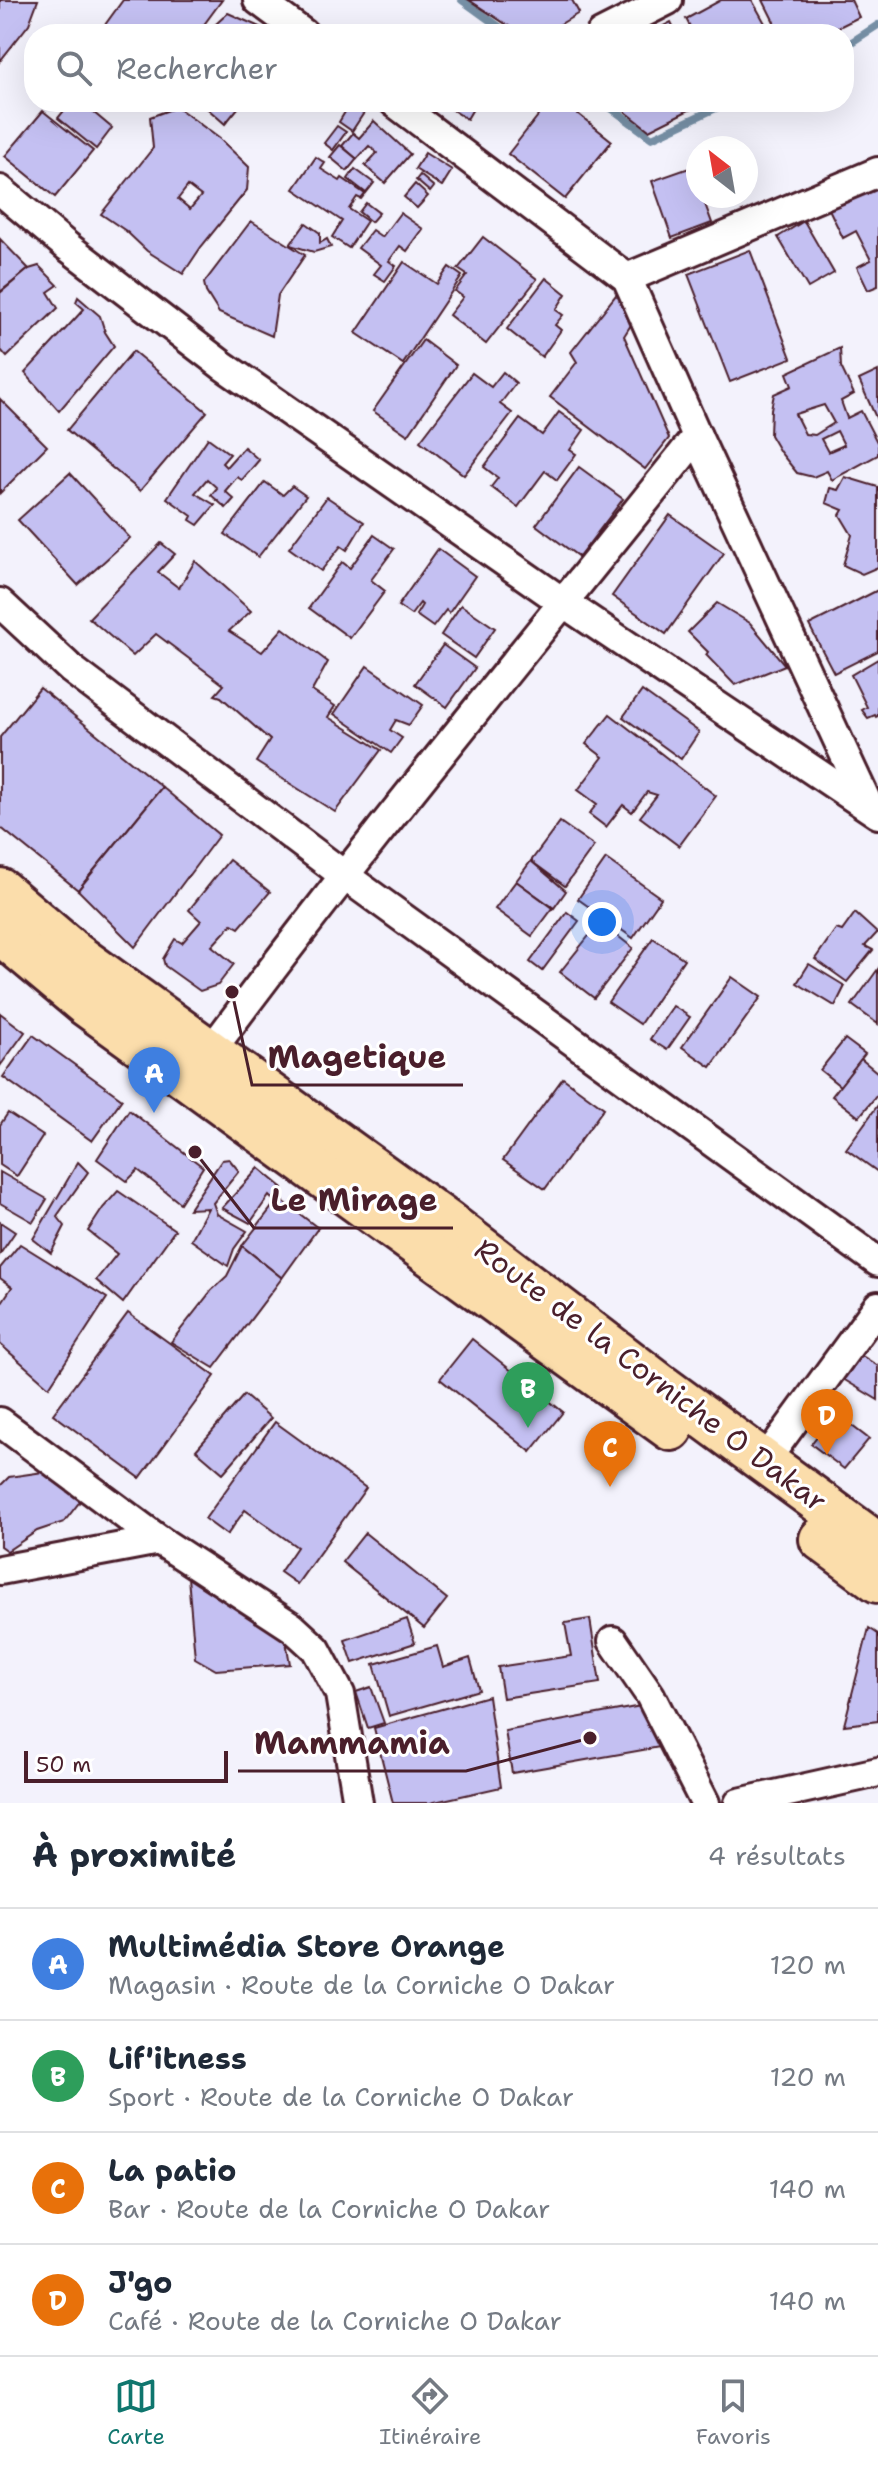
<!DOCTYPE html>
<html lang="fr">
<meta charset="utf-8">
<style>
body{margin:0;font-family:"Shantell Sans",sans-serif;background:#f6f6f7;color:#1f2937}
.compass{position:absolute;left:686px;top:136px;width:72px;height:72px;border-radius:50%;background:#fff;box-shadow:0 8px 32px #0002;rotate:329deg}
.scale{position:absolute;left:24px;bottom:20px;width:204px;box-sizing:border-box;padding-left:8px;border:4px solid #4a1f2b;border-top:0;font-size:22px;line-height:28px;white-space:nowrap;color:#4a1f2b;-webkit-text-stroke:6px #fff;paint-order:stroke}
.you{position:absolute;left:602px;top:922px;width:28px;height:28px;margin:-20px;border:6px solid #fff;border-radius:50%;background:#1a73e8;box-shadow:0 0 0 12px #1a73e833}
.badge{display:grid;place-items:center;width:52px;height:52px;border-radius:50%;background:#0f766e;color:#fff;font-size:26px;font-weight:700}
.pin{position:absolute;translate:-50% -66px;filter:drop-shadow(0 2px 4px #0008)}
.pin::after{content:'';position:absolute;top:42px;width:28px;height:24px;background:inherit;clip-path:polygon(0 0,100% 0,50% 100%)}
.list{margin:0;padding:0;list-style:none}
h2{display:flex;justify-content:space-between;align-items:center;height:104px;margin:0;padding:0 32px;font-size:34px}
h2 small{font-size:26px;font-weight:400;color:#747a83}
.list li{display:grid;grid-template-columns:52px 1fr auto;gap:24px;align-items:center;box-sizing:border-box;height:112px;padding:0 32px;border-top:2px solid #e0e1e3}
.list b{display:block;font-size:30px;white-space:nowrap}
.list p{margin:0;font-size:26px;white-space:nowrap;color:#747a83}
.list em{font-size:26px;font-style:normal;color:#747a83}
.icon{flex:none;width:44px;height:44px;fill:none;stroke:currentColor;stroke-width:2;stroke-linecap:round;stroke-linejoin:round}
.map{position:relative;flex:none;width:878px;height:1803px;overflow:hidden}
.search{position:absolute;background:#fff;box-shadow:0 8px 32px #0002;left:24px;right:24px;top:24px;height:88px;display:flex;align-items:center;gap:20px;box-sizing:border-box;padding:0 28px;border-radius:32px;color:#747a83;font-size:30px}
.sheet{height:552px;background:#fff}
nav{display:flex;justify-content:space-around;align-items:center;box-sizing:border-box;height:112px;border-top:2px solid #e0e1e3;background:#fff;font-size:22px;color:#747a83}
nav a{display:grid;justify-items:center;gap:4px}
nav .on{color:#0f766e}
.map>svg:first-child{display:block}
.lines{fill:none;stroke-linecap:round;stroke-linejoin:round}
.stream{stroke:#768fa5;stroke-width:8}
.building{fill:#c4c0f2;stroke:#4a1f2b;stroke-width:2;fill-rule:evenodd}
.minor-casing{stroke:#4a1f2b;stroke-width:34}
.highway-casing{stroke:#4a1f2b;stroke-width:48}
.minor{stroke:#fff;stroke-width:28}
.highway{stroke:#fbddab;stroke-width:42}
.labels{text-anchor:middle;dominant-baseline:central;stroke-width:6;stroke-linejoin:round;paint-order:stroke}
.street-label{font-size:30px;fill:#4a1f2b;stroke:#fff}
.leader{fill:none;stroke:#4a1f2b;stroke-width:3}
.callout-dot{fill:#4a1f2b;stroke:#fff;stroke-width:3}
.callout-label{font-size:32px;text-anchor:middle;font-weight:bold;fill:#4a1f2b;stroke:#fff;stroke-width:6;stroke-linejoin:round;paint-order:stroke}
</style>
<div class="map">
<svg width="878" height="1803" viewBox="0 0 878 1803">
<rect width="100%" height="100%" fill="#f3f2fc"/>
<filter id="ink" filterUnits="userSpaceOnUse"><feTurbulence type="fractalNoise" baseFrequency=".0125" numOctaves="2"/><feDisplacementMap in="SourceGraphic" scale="16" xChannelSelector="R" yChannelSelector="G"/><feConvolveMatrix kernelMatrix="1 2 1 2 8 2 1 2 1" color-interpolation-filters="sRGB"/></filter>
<g filter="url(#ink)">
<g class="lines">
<g class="stream">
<polyline points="462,0 509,34"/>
<polyline points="844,47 878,25"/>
<polyline points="603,102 652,138 729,102"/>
</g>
</g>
<g class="building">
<polygon points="0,0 38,0 29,24 0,61"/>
<polygon points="123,0 222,0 197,34 109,34 102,29"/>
<polygon points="469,0 572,0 579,13 544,34 521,34"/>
<polygon points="721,0 752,0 771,34 694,34 686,19"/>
<polygon points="763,0 851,0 859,17 825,34 780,34"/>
<polygon points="228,13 262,28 265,34 205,34"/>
<polygon points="671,22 677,34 648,34"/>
<polygon points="71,102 81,102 112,128 96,149 58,118"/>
<polygon points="200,102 243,102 225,124"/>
<polygon points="351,102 371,102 352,131 339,122"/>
<polygon points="440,102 477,102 467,119"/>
<polygon points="549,102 563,102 612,141 565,199 508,154"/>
<polygon points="613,102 705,102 649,130"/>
<path d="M177,107L220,139L249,167L247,190L201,247L183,274L147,251L126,231L101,214L153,148L150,117ZM188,186L201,196L190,209L178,199Z"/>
<polygon points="43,111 93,151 55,197 5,156"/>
<polygon points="374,121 410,154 385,183 365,166 377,153 369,146 357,159 342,146 353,133 359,138"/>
<polygon points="337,126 346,132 333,150 324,143"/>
<polygon points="340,145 357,159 347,171 330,157"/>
<polygon points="425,153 452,170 442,186 415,169"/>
<polygon points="316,157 325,163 321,169 340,181 342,178 365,194 361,199 357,197 349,209 367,221 349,248 332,237 342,221 294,189"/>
<polygon points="692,167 698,184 698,196 702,196 712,223 672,238 652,181"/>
<polygon points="355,169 374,183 366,193 348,179"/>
<polygon points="420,175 434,187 430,192 416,180"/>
<polygon points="878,183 878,286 868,290 857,267 871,260 856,231 843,238 828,207"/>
<polygon points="415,184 428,196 417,208 404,197"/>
<polygon points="366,203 379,213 371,222 359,212"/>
<polygon points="400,213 423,229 407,251 400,246 389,261 396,266 385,281 374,274 381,265 358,248 372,230 382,237"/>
<polygon points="251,221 305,255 278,295 272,336 219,313 206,292 204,283"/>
<polygon points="804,221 834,273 808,288 778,237"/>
<polygon points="306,223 320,233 320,243 327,239 331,247 314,252 290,245"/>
<polygon points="483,237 537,279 486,344 449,315 463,297 455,291 467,275 458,269"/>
<polygon points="0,239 29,269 0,292"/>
<polygon points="750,250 791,358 730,382 688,274"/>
<polygon points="404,262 437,284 449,267 462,276 403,364 356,333"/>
<polygon points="39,266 58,285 48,292 58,308 7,357 0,349 0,293 29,269"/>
<polygon points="546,278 566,294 556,310 563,315 555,325 561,330 542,357 507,329"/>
<polygon points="616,295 639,312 624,336 669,438 645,469 550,397 577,362 571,352"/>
<polygon points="78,297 100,316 105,332 114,346 59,411 25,373 84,309 76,302"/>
<polygon points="423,340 456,365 408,435 373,411"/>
<path d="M840,348L841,367L854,394L841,401L847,418L861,411L878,444V455L832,480L827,471L813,477L797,473L780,452L770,435L771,409L774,394L792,386L787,373ZM824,405L834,423L815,435L805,434L795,414ZM837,431L844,445L828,452L821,439Z"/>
<polygon points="133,351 207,412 140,491 67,430"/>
<polygon points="878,371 878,422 859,380"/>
<polygon points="503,372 516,383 500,404 512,413 464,475 420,441 472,373 491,387"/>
<polygon points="0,399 47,446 0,493"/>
<polygon points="559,412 584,430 570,450 576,454 557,480 545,471 518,507 491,487 498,478 484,467 520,419 542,435"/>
<polygon points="208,438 230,454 222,463 226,467 244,447 259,460 242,480 237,477 225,491 234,499 226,508 211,495 217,488 207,479 195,493 215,505 198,525 190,520 192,516 167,498"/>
<polygon points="579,467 623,499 579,557 536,525"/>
<polygon points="70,473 130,538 78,585 18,520"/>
<polygon points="845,477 878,487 878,567 862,574 843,565 852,535 840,515 843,510 826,503 830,488 838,490"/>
<polygon points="265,482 283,495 292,486 306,496 258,557 225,534"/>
<polygon points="327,497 364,522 347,550 341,546 321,571 289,548"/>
<polygon points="670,515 724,553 666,634 612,596"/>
<polygon points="374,535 394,549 371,580 385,591 350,638 309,608 342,562 350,568"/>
<polygon points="161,543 175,554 158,572 179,588 195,561 251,611 229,631 262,652 283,628 328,662 312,691 335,706 328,717 381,750 335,812 256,762 270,740 221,697 215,695 224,685 156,634 133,656 89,618"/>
<polygon points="438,549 475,576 449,613 446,610 433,627 416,615 422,605 420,603 411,615 398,606"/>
<polygon points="878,590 878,651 834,673 809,625"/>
<polygon points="717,603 750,623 785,665 735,685 706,655 708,652 688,632"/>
<polygon points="461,605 495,628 474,658 441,635"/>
<polygon points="443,645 475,668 447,707 415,684"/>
<polygon points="878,659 878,716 876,717 875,715 868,718 862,710 867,707 851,675"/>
<polygon points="367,666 423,705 409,725 396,720 390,730 402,738 391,753 334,714"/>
<polygon points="40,688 162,787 78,890 0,827 0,737"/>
<polygon points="642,691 699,732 681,759 623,717"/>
<polygon points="610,714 716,796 679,846 640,817 657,795 647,792 632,812 623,805 606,827 589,814 597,804 578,790 603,757 586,744"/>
<polygon points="162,787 219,835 135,947 78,890"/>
<polygon points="560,822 594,846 565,886 531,861"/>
<polygon points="606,859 661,898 633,938 578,899"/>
<polygon points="229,860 270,892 239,928 232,924 212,946 234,964 218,985 200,991 165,966 163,959 175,939 182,943 201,921 189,910"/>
<polygon points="531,861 566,891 554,908 516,881"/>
<polygon points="516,881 553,908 532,936 495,909"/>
<polygon points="567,912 579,921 542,971 530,962"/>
<polygon points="855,913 877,933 865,946 873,950 847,982 815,959 836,929 842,931"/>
<polygon points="600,922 633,948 594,998 560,972"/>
<polygon points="653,938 684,959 640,1024 608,1002"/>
<polygon points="809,964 845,986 835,1006 797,983"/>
<polygon points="878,969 878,1024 852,1005"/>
<polygon points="732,977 761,997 711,1067 682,1047"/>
<polygon points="673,1006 690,1017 667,1050 650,1039"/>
<polygon points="0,1013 25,1032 0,1066"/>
<polygon points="33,1035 122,1099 92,1141 3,1077"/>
<polygon points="845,1039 865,1054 840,1086 820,1070"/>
<polygon points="861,1059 878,1073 878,1094 859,1117 832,1096"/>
<polygon points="563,1078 604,1108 545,1189 503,1160"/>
<polygon points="878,1105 878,1172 846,1149"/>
<polygon points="129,1110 203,1167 180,1203 138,1170 127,1181 97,1159"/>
<polygon points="8,1113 43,1136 17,1176 0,1165 0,1125"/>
<polygon points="229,1159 239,1171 213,1203 217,1214 247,1231 234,1249 228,1266 191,1240 208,1208 189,1209 222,1160"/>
<polygon points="78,1162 88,1172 57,1216 65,1226 51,1253 33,1239"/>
<polygon points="259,1168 283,1188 273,1200 269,1196 250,1223 222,1208"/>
<polygon points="0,1172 47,1199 33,1222 0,1203"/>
<polygon points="118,1191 175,1230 123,1303 96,1280 117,1254 88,1231 103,1208"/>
<polygon points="279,1198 318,1228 282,1278 242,1246"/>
<polygon points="0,1222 15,1232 0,1254"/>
<polygon points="20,1244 107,1298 49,1387 0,1344 0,1305 12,1287 0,1278 0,1268"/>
<polygon points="242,1246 282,1278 214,1368 171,1342 212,1290 227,1276"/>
<polygon points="128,1313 215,1376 140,1478 53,1414"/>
<polygon points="472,1339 563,1412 531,1452 440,1379"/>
<polygon points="859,1354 878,1366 878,1400 843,1379"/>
<polygon points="244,1395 271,1418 223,1473 196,1450"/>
<polygon points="835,1413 869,1439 844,1469 811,1444"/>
<polygon points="275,1422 366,1488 297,1584 280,1572 297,1547 245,1510 227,1535 205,1519"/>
<polygon points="43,1472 60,1481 81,1500 64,1522 37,1531 7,1551 0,1546 0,1486 9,1477"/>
<polygon points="365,1533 447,1599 424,1628 342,1562"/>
<polygon points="188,1577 286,1641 290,1664 216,1670 195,1658"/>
<polygon points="407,1619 415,1643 353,1663 345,1640"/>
<polygon points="590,1619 600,1683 503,1698 498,1667 571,1656 565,1623"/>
<polygon points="869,1628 878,1634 878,1721 844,1725"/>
<polygon points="437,1646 443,1667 470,1658 479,1690 389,1716 374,1664"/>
<polygon points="371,1687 384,1723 368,1728 356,1692"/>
<polygon points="488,1696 501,1787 430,1803 393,1803 374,1728"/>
<polygon points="652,1704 660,1747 512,1773 505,1731"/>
</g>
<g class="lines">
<defs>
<g id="minor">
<polyline points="258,0 304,34"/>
<polyline points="601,34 668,0"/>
<polyline points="394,102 627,278 697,436 869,807"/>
<polyline points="0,190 68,247 222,365 564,603 878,814"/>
<polyline points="627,278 878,172"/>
<polyline points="0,603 71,669 345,876 878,1262"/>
<path d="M210,1052C365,842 534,641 697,436"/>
<polyline points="0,1422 159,1540 292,1627 316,1649 340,1694 358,1803"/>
<polyline points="764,1462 878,1306"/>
<polyline points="0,1570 159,1540"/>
<polyline points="613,1641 650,1695 705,1803"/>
<polyline points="739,1803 878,1772"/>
</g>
<g id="highway">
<polyline points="0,890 75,954 448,1223 660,1385 878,1545"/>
<polyline points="0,933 85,1004 671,1429"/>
<polyline points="821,1539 878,1581"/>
</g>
</defs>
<use href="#minor" class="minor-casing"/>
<use href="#highway" class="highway-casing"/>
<use href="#minor" class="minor"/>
<use href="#highway" class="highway"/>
</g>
</g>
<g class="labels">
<g class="street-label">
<text transform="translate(651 1375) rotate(37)">Route de la Corniche O Dakar</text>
</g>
</g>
<path class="leader" d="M232 992L252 1085H463M195 1152L254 1228H453M590 1738L466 1771H238"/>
<g class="callout-dot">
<circle cx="232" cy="992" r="8"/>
<circle cx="195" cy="1152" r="8"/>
<circle cx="590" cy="1738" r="8"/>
</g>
<g class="callout-label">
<text x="357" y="1068">Magetique</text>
<text x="354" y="1211">Le Mirage</text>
<text x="352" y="1754">Mammamia</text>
</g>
</svg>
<svg class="compass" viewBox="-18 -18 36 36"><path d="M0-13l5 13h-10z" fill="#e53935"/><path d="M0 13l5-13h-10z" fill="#747a83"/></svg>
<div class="scale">50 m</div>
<div class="you"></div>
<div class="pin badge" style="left:154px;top:1113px;background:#3f7fe0">A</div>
<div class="pin badge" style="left:528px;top:1428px;background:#2e9e5b">B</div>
<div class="pin badge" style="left:610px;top:1487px;background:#e8710a">C</div>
<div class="pin badge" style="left:827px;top:1455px;background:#e8710a">D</div>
<div class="search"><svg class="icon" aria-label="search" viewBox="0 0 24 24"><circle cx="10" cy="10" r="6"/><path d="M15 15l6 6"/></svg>Rechercher</div>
</div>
<section class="sheet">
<h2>À proximité<small>4 résultats</small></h2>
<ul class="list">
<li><span class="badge" style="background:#3f7fe0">A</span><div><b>Multimédia Store Orange</b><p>Magasin · Route de la Corniche O Dakar</p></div><em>120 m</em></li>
<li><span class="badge" style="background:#2e9e5b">B</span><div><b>Lif'itness</b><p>Sport · Route de la Corniche O Dakar</p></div><em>120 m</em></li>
<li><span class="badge" style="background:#e8710a">C</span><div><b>La patio</b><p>Bar · Route de la Corniche O Dakar</p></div><em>140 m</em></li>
<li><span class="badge" style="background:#e8710a">D</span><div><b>J'go</b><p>Café · Route de la Corniche O Dakar</p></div><em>140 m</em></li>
</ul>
</section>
<nav>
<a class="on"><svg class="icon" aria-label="map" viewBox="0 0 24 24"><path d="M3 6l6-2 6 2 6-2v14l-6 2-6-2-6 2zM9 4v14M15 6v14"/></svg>Carte</a>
<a><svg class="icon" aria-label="directions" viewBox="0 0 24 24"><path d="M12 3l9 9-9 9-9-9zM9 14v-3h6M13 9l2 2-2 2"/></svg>Itinéraire</a>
<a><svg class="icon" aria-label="saved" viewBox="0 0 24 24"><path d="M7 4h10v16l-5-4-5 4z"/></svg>Favoris</a>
</nav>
